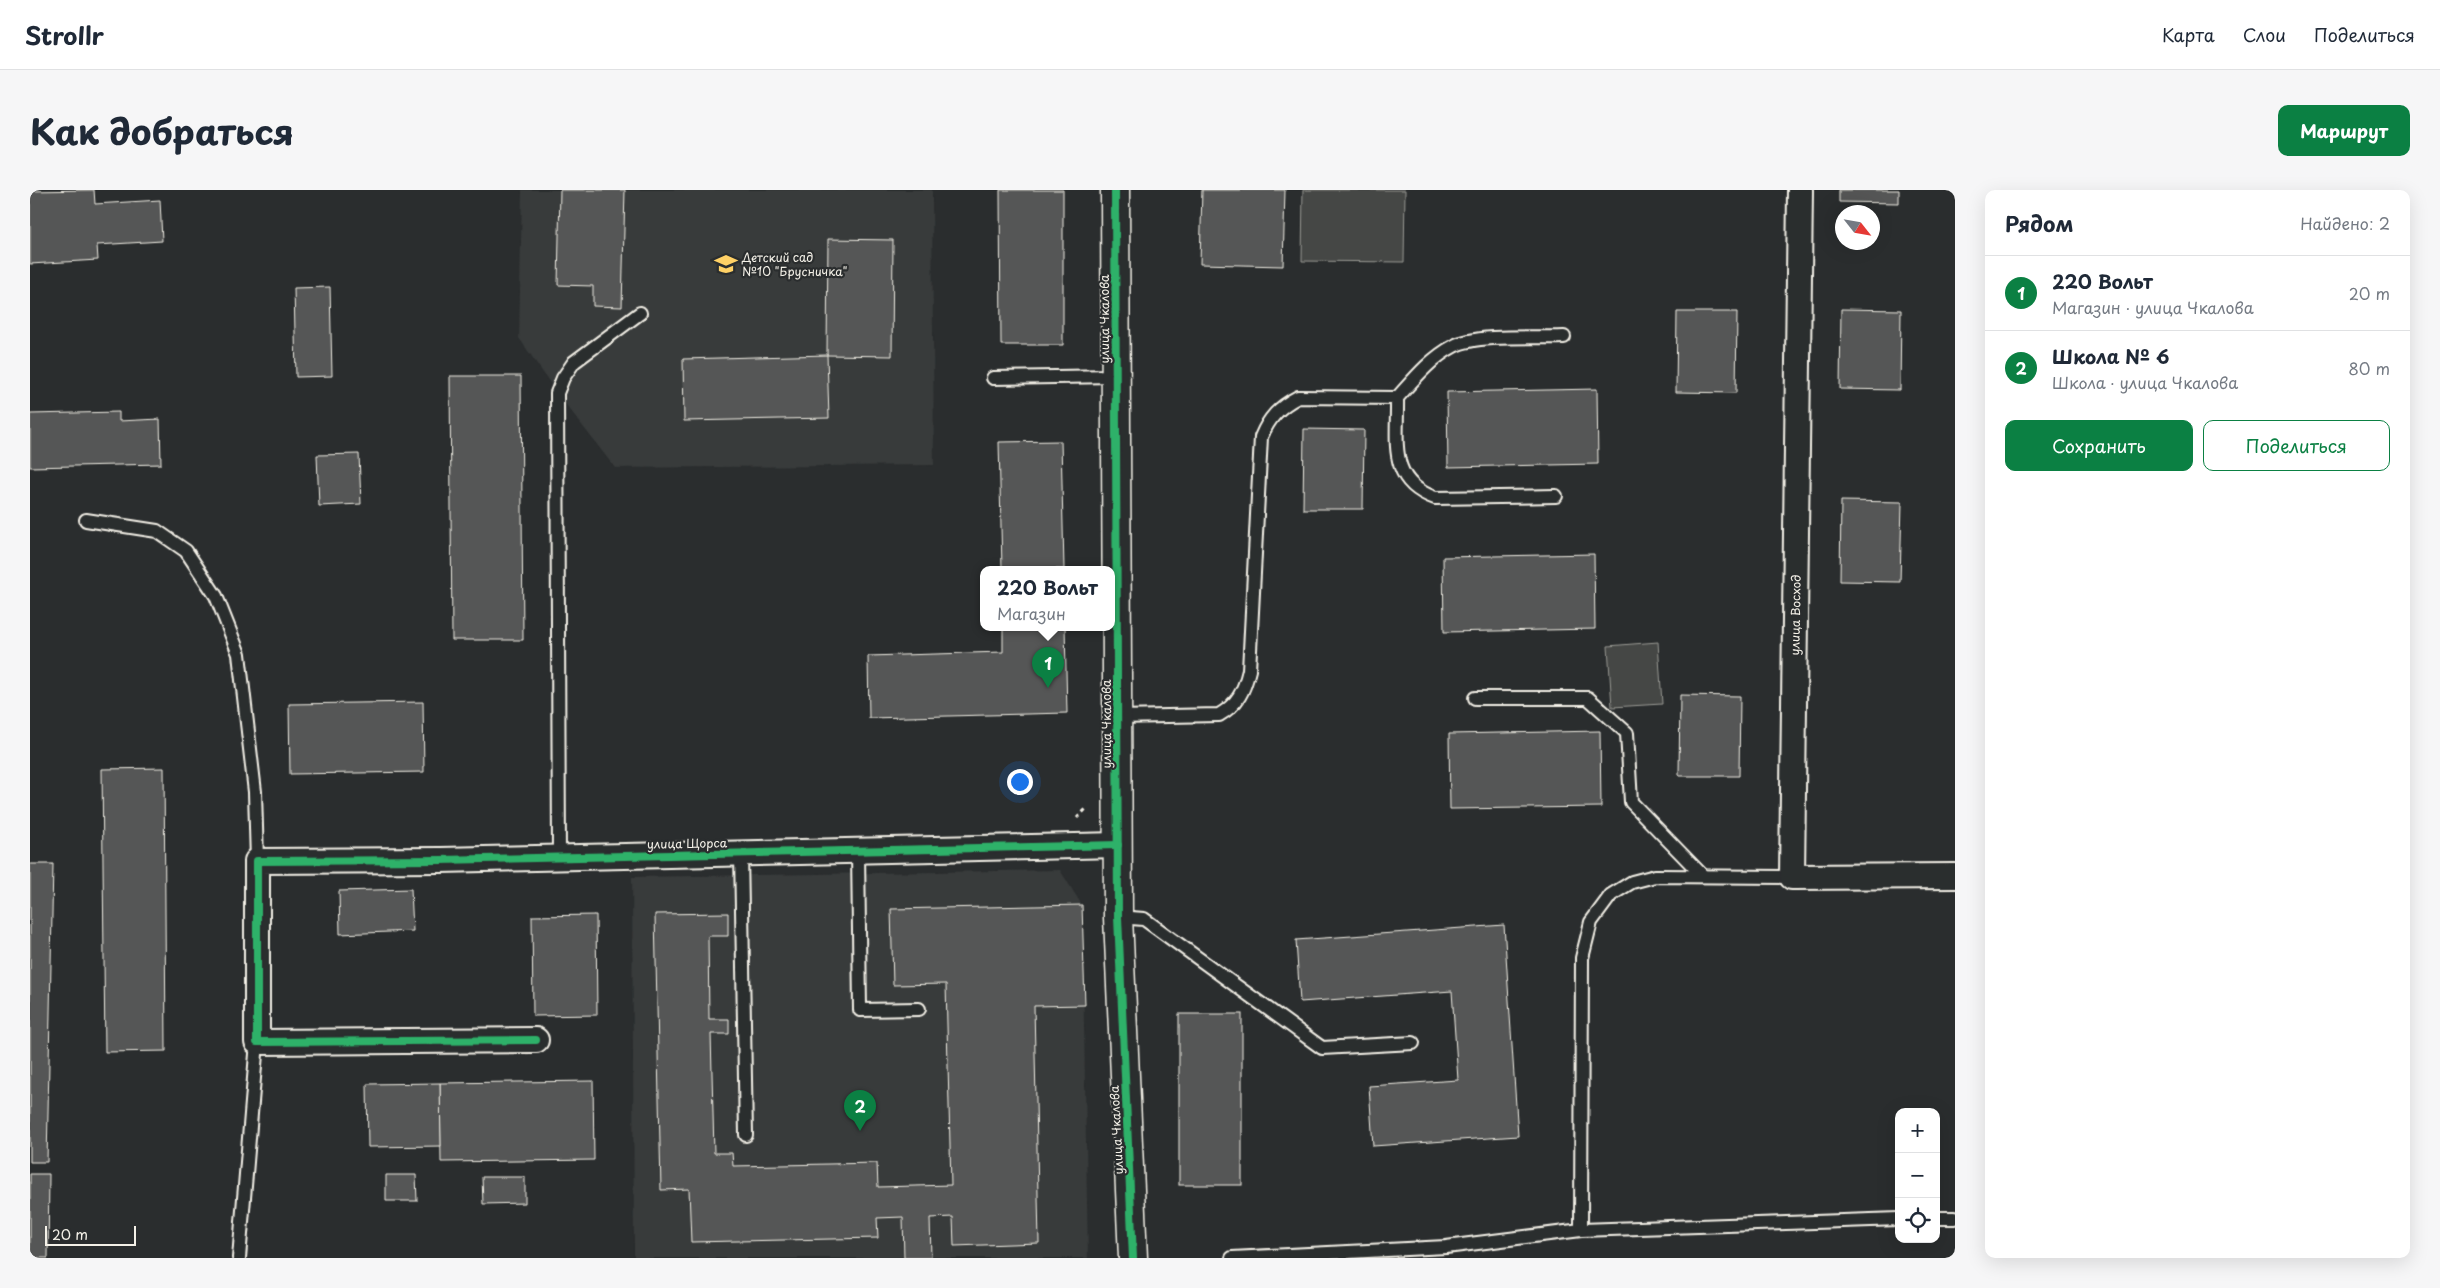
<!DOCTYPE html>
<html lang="ru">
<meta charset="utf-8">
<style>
body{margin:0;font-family:"Playpen Sans",sans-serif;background:#f6f6f7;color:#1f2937}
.controls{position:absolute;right:15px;bottom:15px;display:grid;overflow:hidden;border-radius:10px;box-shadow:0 5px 20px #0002}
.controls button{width:45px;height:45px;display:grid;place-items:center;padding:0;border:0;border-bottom:1px solid #e0e1e3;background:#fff;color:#1f2937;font:25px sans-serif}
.compass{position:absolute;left:1805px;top:15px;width:45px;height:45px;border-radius:50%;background:#fff;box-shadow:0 5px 20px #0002;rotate:121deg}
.scale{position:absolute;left:15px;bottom:12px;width:91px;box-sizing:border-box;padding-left:5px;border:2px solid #f4f1e8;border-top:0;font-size:14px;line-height:18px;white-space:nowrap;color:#f4f1e8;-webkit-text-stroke:4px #2a2d2e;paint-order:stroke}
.you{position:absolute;left:989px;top:591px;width:18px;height:18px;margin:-12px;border:4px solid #fff;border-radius:50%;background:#1a73e8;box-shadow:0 0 0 8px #1a73e833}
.badge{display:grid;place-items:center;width:32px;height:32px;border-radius:50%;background:#0b8043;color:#fff;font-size:16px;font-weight:700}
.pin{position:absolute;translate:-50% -41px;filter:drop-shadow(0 1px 2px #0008)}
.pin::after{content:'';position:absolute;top:26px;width:18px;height:15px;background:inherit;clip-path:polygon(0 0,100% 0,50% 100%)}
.popup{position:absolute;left:950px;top:376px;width:135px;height:65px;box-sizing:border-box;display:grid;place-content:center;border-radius:10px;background:#fff;filter:drop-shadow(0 1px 4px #0005);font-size:16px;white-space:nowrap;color:#747a83}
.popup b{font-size:19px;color:#1f2937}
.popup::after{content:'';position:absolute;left:50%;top:100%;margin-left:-10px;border:10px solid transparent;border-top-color:#fff}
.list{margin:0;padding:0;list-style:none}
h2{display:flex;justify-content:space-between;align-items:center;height:65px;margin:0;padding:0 20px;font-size:21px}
h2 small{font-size:16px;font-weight:400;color:#747a83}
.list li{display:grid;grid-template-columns:32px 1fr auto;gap:15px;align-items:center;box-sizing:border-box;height:75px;padding:0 20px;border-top:1px solid #e0e1e3}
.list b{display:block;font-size:19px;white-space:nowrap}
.list p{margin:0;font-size:16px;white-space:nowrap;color:#747a83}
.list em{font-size:16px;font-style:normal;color:#747a83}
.actions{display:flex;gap:10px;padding:15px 20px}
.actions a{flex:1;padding:11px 0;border:1px solid #0b8043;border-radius:10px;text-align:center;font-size:18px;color:#0b8043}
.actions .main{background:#0b8043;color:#fff}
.icon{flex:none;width:28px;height:28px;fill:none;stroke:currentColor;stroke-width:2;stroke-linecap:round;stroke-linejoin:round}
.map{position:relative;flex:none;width:1925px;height:1068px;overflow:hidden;border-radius:10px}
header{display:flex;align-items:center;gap:30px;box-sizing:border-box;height:70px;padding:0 25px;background:#fff;border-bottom:1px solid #e0e1e3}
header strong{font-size:24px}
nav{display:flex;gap:28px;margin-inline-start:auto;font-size:18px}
.intro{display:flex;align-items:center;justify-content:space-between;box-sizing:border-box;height:120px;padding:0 30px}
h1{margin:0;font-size:35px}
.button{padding:12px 22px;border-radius:10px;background:#0b8043;color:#fff;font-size:18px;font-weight:700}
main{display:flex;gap:30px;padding:0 30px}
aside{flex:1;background:#fff;border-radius:10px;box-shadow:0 5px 20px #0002}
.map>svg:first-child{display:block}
.built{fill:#373a3a}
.green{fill:#444645;stroke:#9c9c96}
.building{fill:#555756;stroke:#f4f1e8}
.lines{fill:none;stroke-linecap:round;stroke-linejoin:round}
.lane-casing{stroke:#f4f1e8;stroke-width:16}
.street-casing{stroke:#f4f1e8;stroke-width:28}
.secondary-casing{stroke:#f4f1e8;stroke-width:31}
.path{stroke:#f4f1e8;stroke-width:3;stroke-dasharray:4 4;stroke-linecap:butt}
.lane{stroke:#2a2d2e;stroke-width:12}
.street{stroke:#2a2d2e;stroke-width:24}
.secondary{stroke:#2a2d2e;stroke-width:28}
.cycleway-casing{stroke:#2a2d2e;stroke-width:11}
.cycleway{stroke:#2db169;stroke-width:8}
.labels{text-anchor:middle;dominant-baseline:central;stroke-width:4.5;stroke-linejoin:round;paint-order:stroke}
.poi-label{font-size:12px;fill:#f4f1e8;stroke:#2a2d2e;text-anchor:start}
.street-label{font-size:12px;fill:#f4f1e8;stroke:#2a2d2e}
</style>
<header>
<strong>Strollr</strong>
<nav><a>Карта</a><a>Слои</a><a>Поделиться</a></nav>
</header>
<div class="intro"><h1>Как добраться</h1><a class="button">Маршрут</a></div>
<main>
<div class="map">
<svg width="1925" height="1068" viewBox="0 0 1925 1068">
<rect width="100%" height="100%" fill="#2a2d2e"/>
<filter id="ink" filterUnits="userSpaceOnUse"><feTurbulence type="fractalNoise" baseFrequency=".02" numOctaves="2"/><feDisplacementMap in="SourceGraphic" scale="10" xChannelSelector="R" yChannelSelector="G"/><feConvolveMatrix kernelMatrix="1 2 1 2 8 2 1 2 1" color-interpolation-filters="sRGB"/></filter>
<g filter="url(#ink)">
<g class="built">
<polygon points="492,0 902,0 904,275 585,278 527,203 489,148"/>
<polygon points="1030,680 1052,715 1058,1068 604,1068 602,687"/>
</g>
<g class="green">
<polygon points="1273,0 1375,0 1374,72 1272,71"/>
<polygon points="1628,452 1632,514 1582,517 1578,456"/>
</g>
<g class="building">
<polygon points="64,0 65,14 130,10 132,51 67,55 68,70 0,74 0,1"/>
<polygon points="530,0 595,0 592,117 563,116 563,96 528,95"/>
<polygon points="970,0 1033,0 1033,155 971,155"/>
<polygon points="1172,0 1255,0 1253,76 1170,74"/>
<polygon points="1809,0 1869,0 1869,13 1809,12"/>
<polygon points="798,49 863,50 862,166 797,165"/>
<polygon points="300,97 302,186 266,187 264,98"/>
<polygon points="1811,119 1871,120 1870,200 1810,199"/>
<polygon points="1647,122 1707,122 1706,203 1646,202"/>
<polygon points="797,165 799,228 654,231 653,169"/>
<polygon points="420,186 491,186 493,450 422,450"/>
<polygon points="1567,199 1568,274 1418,277 1417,202"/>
<polygon points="89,222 89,231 130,229 131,274 0,277 0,224"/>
<polygon points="1274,239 1334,240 1333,319 1273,319"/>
<polygon points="1031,251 1034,379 972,379 969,252"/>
<polygon points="329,264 331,314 289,316 287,265"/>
<polygon points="1811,311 1872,312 1870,392 1810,391"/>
<polygon points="1564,364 1565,439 1414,442 1413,367"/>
<polygon points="973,437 1035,437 1037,523 839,528 838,466 973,462"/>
<polygon points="1650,505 1710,506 1709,586 1649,586"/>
<polygon points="393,512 394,582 260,584 259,514"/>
<polygon points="1570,541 1571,617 1420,619 1419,544"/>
<polygon points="134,578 136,861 75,862 72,579"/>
<polygon points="0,674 23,674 17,972 0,972"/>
<polygon points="381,699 383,741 310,744 309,701"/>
<polygon points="1052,715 1055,815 1004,816 1009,1053 924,1056 923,1027 900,1028 901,1068 874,1068 873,1027 847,1028 848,1048 661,1052 659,999 631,1000 625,724 698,723 698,746 678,746 679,829 699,829 699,844 681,844 684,963 702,963 703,976 847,973 848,997 921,995 916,794 863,795 861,719"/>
<polygon points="566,725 567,825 503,826 502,726"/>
<polygon points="1474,735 1488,946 1343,956 1339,896 1428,890 1422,801 1270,812 1266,750"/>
<rect x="1149" y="824" width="63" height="171"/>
<polygon points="563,891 564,970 411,972 410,893"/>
<polygon points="410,893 411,956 338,957 337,894"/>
<polygon points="0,984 19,984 18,1068 0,1068"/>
<polygon points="356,985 386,985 387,1011 356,1011"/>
<polygon points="452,987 495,987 495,1013 453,1014"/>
</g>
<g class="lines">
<defs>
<g id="lane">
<polyline points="963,188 1086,186"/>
<path d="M1367,208C1384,189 1401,168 1424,156C1446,144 1508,148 1534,147"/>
<polyline points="56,330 127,341 156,361 186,406 209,464 225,602 227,671"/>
<polyline points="1445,508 1558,508 1597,543 1601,612 1673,686"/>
<path d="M1087,527L1189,525C1208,514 1214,501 1219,480L1231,247C1239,228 1249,217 1268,207L1367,208C1368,251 1357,291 1405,308L1526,306"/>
<polyline points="828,660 830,820 889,819"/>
<polyline points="711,663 716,945"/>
<polyline points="529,667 527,203 533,188 544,172 610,123"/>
<polyline points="1088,727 1114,729 1292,858 1383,853"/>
<polyline points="1906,1028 1925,1028"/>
<polyline points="1551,1040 1869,1029"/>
<polyline points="209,1068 227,852"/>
<polyline points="1202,1068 1416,1057 1551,1040 1552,768 1561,732 1581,705 1602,692 1625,686 1762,687"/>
</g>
<g id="street">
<polyline points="1770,0 1762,687 1925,686"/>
<polyline points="506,850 227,852 227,671 411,670 1088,655"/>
</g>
<polyline id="secondary" points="1085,0 1088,727 1103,1068"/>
</defs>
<use href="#lane" class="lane-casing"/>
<use href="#street" class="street-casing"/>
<use href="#secondary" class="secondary-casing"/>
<polyline class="path" points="1047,628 1057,618"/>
<use href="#lane" class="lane"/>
<use href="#street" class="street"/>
<use href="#secondary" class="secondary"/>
<defs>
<g id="cycleway">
<polyline points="1085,0 1088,727 1103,1068"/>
<polyline points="506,850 227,852 227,671 411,670 1088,655"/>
</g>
</defs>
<use href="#cycleway" class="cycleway-casing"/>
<use href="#cycleway" class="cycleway"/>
</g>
</g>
<defs>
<symbol id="school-bare" viewBox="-9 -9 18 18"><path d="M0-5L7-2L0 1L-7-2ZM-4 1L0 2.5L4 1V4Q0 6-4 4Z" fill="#ffd166" stroke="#2a2d2e" stroke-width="2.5" paint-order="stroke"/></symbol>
</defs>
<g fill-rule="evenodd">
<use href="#school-bare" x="680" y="58" width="32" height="32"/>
</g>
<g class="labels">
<g class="poi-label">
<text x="712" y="67">Детский сад<tspan x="712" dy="14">№10 "Брусничка"</tspan></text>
</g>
<g class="street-label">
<text transform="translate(1074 129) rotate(-90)">улица Чкалова</text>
<text transform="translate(1765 425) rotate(-89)">улица Восход</text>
<text transform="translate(1076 534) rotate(-90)">улица Чкалова</text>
<text transform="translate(657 653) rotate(-1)">улица Щорса</text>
<text transform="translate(1086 940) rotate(-93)">улица Чкалова</text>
</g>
</g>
</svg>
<div class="controls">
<button>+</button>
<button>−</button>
<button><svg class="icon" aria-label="locate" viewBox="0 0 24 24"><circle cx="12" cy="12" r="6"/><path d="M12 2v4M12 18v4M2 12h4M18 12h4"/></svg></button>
</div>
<svg class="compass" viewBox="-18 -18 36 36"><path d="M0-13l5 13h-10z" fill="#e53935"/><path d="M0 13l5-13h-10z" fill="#747a83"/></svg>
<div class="scale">20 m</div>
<div class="you"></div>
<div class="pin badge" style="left:1018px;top:498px">1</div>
<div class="popup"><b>220 Вольт</b>Магазин</div>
<div class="pin badge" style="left:830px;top:941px">2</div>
</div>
<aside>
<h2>Рядом<small>Найдено: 2</small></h2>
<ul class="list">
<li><span class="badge">1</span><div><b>220 Вольт</b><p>Магазин · улица Чкалова</p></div><em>20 m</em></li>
<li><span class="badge">2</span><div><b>Школа № 6</b><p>Школа · улица Чкалова</p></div><em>80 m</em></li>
</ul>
<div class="actions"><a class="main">Сохранить</a><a>Поделиться</a></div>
</aside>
</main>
